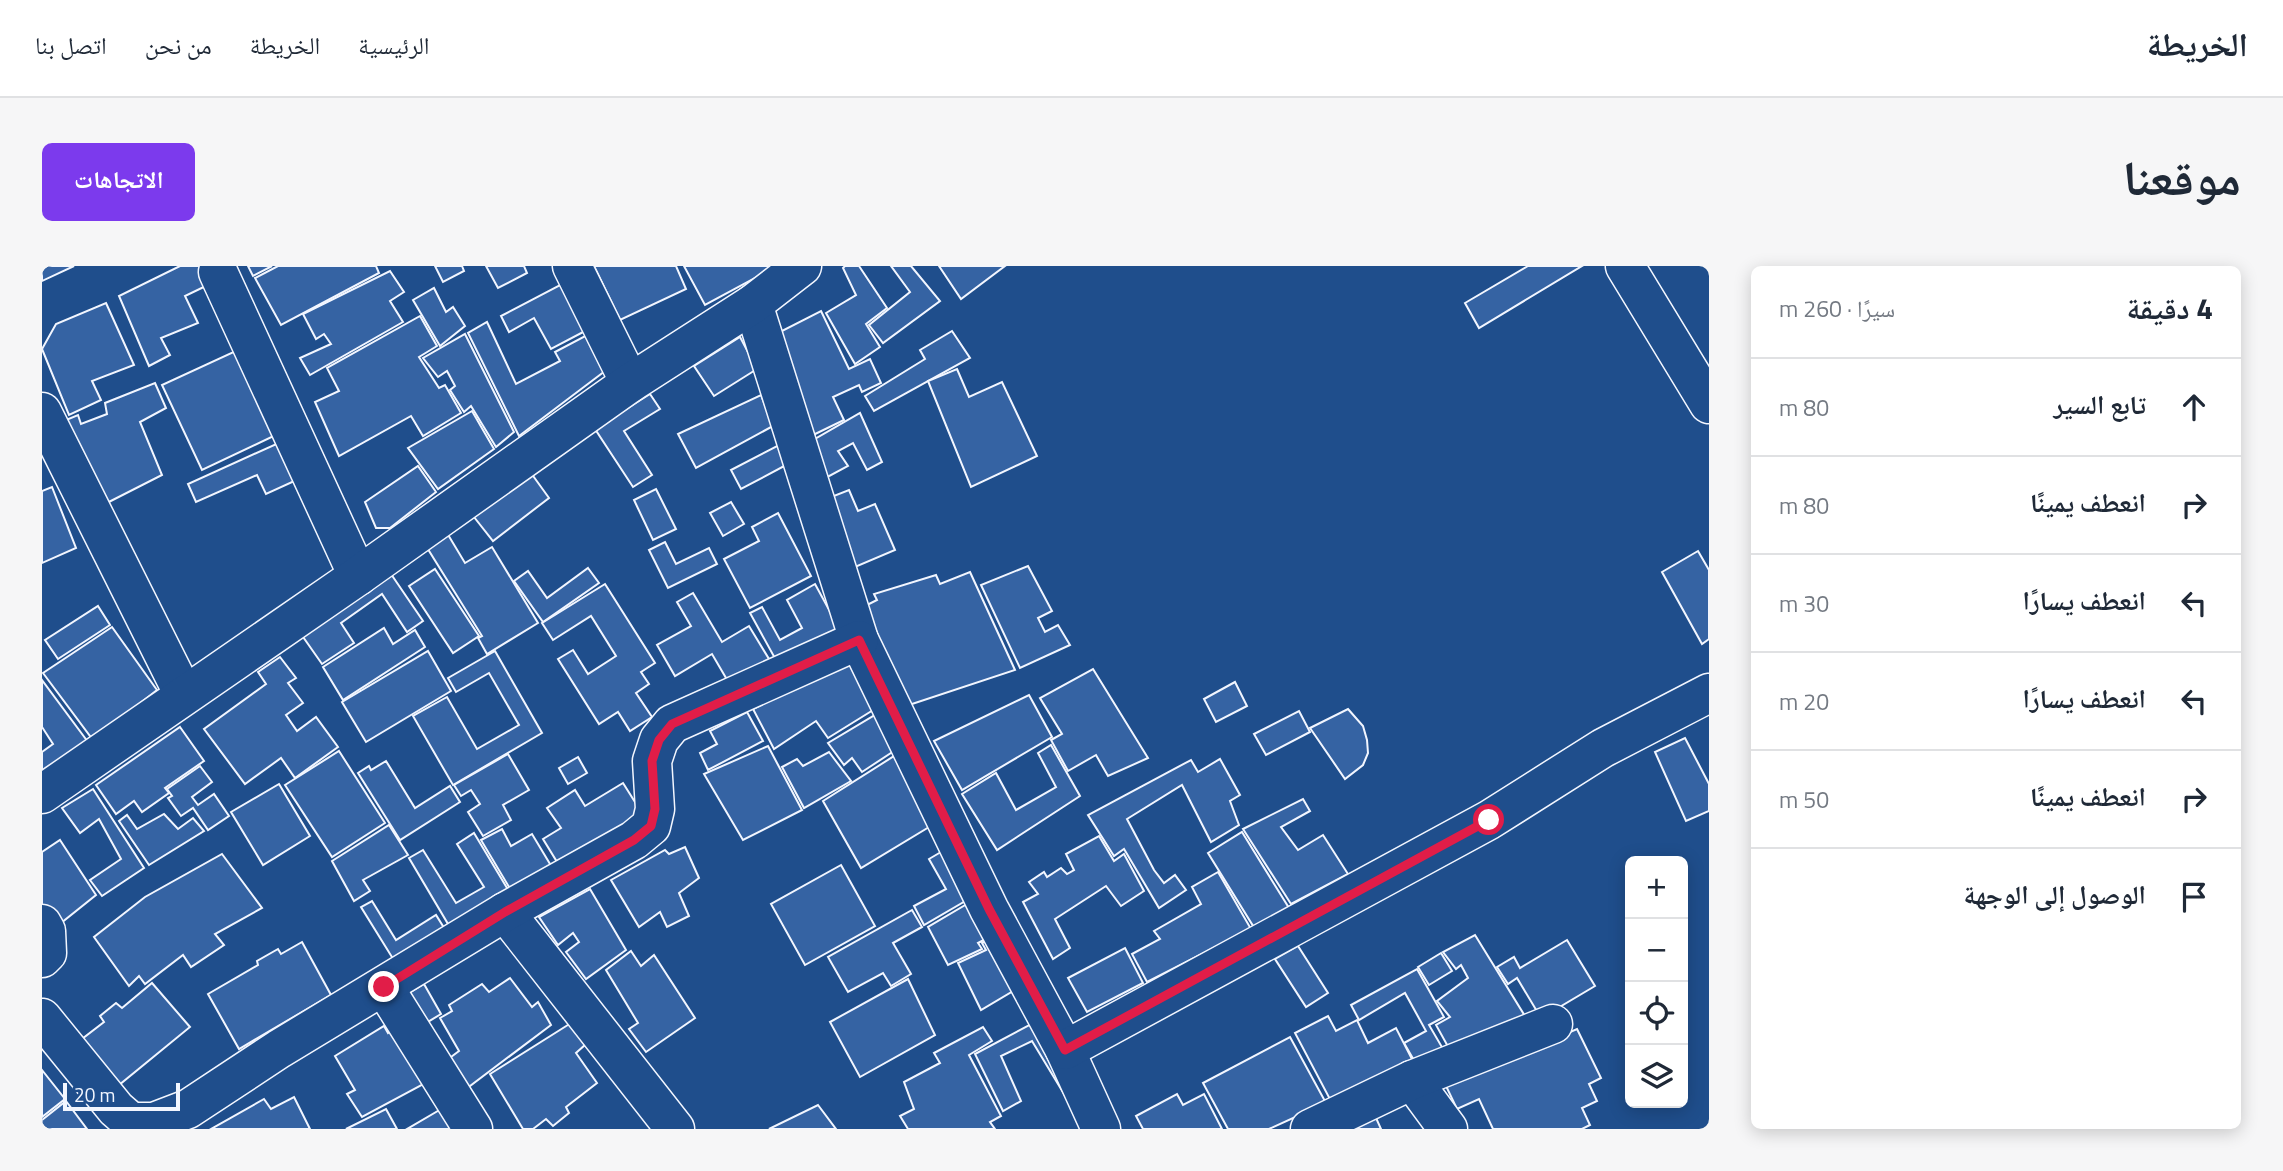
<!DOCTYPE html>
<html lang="ar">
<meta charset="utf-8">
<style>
body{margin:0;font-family:"Titillium Web","Noto Naskh Arabic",sans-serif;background:#f6f6f7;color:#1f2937;direction:rtl}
.controls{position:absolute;right:21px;bottom:21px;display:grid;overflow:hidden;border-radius:10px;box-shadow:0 4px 18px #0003}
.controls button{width:63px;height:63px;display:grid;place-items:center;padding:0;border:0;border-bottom:2px solid #e0e1e3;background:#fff;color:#1f2937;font:35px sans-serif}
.scale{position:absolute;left:21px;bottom:18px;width:117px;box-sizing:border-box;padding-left:7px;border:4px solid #f2f6ff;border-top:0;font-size:19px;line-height:24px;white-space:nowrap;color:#f2f6ff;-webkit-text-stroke:5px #1f4e8c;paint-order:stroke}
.stop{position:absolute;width:21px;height:21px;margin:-16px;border:5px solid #e11d48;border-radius:50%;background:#fff}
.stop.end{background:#e11d48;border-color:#fff;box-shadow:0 2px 7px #0008}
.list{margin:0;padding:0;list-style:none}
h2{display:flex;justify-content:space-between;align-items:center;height:91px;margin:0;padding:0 28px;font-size:30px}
h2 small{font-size:23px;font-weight:400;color:#747a83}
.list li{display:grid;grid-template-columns:46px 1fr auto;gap:21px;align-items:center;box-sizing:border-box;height:98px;padding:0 28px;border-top:2px solid #e0e1e3}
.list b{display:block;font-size:26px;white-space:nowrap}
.list em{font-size:23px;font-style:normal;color:#747a83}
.icon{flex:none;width:38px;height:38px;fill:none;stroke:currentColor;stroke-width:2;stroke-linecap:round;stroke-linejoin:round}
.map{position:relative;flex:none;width:1667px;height:863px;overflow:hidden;direction:ltr;border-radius:10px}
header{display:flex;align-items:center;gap:42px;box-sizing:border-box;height:98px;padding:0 35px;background:#fff;border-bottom:2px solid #e0e1e3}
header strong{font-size:33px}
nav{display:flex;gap:38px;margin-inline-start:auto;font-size:24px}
.intro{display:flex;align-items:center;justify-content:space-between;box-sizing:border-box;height:168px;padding:0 42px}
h1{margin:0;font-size:49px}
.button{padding:18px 32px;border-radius:10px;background:#7c3aed;color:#fff;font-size:24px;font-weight:700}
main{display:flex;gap:42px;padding:0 42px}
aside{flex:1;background:#fff;border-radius:10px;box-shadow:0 4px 18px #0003}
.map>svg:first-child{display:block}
.building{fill:#3563a3;stroke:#f2f6ff;stroke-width:2}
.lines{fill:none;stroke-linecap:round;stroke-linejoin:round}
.minor-casing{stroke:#f2f6ff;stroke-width:41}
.minor{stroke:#1f4e8c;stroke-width:38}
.route{stroke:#e11d48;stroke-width:9}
</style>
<header>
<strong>الخريطة</strong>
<nav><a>الرئيسية</a><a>الخريطة</a><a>من نحن</a><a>اتصل بنا</a></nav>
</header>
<div class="intro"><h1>موقعنا</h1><a class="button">الاتجاهات</a></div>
<main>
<aside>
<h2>4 دقيقة<small>سيرًا · 260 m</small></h2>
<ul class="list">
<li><svg class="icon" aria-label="ahead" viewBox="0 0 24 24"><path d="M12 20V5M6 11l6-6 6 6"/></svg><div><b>تابع السير</b></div><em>80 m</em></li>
<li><svg class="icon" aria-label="right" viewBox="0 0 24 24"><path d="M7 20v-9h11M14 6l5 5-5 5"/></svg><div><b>انعطف يمينًا</b></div><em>80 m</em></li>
<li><svg class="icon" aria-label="left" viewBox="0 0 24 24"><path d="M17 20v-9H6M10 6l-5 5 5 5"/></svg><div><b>انعطف يسارًا</b></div><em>30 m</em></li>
<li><svg class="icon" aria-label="left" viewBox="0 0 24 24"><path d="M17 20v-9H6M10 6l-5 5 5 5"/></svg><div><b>انعطف يسارًا</b></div><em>20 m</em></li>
<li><svg class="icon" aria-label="right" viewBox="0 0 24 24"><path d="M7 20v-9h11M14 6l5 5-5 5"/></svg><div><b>انعطف يمينًا</b></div><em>50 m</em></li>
<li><svg class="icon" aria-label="arrive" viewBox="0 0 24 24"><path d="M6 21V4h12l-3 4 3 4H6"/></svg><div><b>الوصول إلى الوجهة</b></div></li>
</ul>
</aside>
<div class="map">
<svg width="1667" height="863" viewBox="0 0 1667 863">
<rect width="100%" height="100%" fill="#1f4e8c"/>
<g class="building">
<polygon points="0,0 32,0 0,15"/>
<polygon points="138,0 158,0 168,18 143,30 156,57 119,72 128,89 107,100 77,30"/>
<polygon points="206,0 230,0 211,10"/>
<polygon points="236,0 334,0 337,7 239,59 213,12"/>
<polygon points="393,0 420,0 422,5 401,16"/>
<polygon points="444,0 482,0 485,7 456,22"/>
<polygon points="552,0 634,0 644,23 578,54"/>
<polygon points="642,0 735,0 663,39"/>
<polygon points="803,0 817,0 845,42 824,58 838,81 813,98 784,47 814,29 801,2"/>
<polygon points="849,0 869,0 898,35 841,77 827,59 868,26"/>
<polygon points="897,0 963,0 919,33"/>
<polygon points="1486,0 1540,0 1437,62 1423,37"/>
<polygon points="348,5 362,26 348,35 361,56 268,109 258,92 289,78 282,68 274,73 261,48"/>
<polygon points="520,18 545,64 509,83 492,52 467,66 459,50"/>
<polygon points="392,22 404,46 411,41 423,60 398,80 371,34"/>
<polygon points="64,37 92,99 50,115 59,134 27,149 0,83 14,58"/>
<polygon points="779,45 807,103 828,93 839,117 820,126 817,119 791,131 802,154 767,171 732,69"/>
<polygon points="378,50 395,80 377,91 397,122 403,119 419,147 381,170 369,150 297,190 273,136 297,125 285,102"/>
<polygon points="445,56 474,118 518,95 513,86 547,68 567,102 477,170 426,67"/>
<polygon points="910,65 928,92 832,145 823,130 883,93 878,84"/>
<polygon points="423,68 472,166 454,181 429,140 422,146 408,124 413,120 405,105 396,111 381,92"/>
<polygon points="698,71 715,103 672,130 652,100"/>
<polygon points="198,83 238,167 160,204 120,119"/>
<polygon points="915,103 927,131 960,116 995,190 929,221 886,115"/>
<polygon points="113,117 124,142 98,156 120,209 57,241 24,154 36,149 39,158 65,148 63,137"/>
<polygon points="608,128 618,143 582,165 610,209 591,221 553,163"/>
<polygon points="719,129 731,160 654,202 636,168"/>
<polygon points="430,145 452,183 396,223 366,182"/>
<polygon points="818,147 840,196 825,204 811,177 796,185 806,200 778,215 766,177"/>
<polygon points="241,175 259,212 224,228 215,209 154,236 146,218"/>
<polygon points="737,179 746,198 699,223 689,204"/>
<polygon points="376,200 394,226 348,262 334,262 323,236"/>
<polygon points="489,207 507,232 451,275 432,251"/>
<polygon points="10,221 34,282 0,297 0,225"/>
<polygon points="614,223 634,263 611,274 592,234"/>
<polygon points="807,224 816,245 833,238 853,284 813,301 784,233"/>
<polygon points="689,236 702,258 681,270 668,247"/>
<polygon points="736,247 769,310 708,342 682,293 717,275 710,261"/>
<polygon points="405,267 423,297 450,281 496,357 445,388 436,372 440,370 384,280"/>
<polygon points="623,276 634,298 667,282 675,298 626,322 607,284"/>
<polygon points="1656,285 1667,304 1667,373 1660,378 1620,306"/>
<polygon points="986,300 1010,345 996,352 1003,366 1016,359 1028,379 978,402 939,319"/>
<polygon points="546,302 557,317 501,356 472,315 486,305 505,332"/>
<polygon points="393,303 437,370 411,387 367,320"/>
<polygon points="928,306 973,404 864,440 819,342 835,334 832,328 894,309 898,318"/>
<polygon points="349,308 381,355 365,366 340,328 299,357 312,377 280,398 259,368"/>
<polygon points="563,318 613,397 599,406 607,418 594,427 610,451 588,465 576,446 557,458 516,393 531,384 546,408 574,390 549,350 511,374 500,357"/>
<polygon points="773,318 797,362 735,396 708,347 720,341 738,374 760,362 745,334"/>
<polygon points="651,327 680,376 707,360 727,393 687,417 670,388 633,410 615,379 649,360 635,336"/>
<polygon points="56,340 68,359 16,393 3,374"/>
<polygon points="70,361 115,424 51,474 1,407"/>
<polygon points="342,362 351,378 373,364 383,381 301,434 281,401"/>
<polygon points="386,385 409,425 324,476 300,436"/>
<polygon points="453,385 500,467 411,519 371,450 405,431 435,483 477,459 447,407 414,426 406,412"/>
<polygon points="238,391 254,412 246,417 261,437 244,449 255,465 274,451 296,481 253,512 239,492 203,518 162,463 224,418 216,406"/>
<polygon points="806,395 836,441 786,472 774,455 732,483 711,443"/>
<polygon points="1051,403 1106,492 1066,510 1054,489 1026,505 1009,474 1020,468 998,432"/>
<polygon points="0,414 46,476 0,511 0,486 11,478 0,461"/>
<polygon points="1193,416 1205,440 1174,456 1162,433"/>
<polygon points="987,429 1010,471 920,524 892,475"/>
<polygon points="1306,443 1321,460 1325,474 1326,487 1321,499 1303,513 1268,462"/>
<polygon points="1257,445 1268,466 1224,489 1212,468"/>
<polygon points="705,446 721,475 666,504 658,487 675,478 668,465"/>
<polygon points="838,446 858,481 820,506 810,492 802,499 786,477"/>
<polygon points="138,461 162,495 123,522 127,527 100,546 92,535 74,548 54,519"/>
<polygon points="1643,472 1667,518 1667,545 1644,555 1613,486"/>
<polygon points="1009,479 1038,530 955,584 920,528 954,507 974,544 1014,521 996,487"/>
<polygon points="726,480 760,544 701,574 662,508"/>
<polygon points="297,485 343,557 290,591 243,519"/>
<polygon points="860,485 902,552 819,602 781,535"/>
<polygon points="787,486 809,515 762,542 740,501 755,493 761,500"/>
<polygon points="466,488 487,524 461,539 469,554 441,570 426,546 438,538 429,524 419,530 412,519"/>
<polygon points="536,491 545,507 526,518 517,502"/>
<polygon points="1178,493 1198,529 1188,535 1197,559 1169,576 1140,519 1085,553 1112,604 1122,617 1133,609 1144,624 1117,642 1082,583 1072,590 1046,549 1149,494 1156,506"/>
<polygon points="344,495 373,542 408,520 418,536 358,574 316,507 327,500 329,504"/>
<polygon points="158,500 170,516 150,531 156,539 172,528 187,550 166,564 151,542 139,550 126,532 130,530 125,523"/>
<polygon points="581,517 603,552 520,604 501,573 519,562 505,542 533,524 543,540"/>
<polygon points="237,518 268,570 221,599 189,546"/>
<polygon points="51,523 102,602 60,630 48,614 79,593 57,553 38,567 20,542"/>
<polygon points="1261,533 1268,545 1239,561 1256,584 1281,569 1306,608 1249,638 1201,563"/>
<polygon points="122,548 136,563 151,552 162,565 107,599 77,555 85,549 95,563"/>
<polygon points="347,559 366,589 321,614 328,625 312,635 290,595"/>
<polygon points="460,563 469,580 490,568 511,603 470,626 439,574"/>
<polygon points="1200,566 1247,642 1213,663 1166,587"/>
<polygon points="432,567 468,627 409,663 367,592 381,584 414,637 442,621 415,578"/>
<polygon points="1057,570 1072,595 1082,588 1102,625 1079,640 1064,620 1013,653 1028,682 1011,693 981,636 996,628 987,616 1002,606 1005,611 1019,602 1025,608 1032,604 1024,588"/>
<polygon points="18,574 54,629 14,661 0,643 0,586"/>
<polygon points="916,576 944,623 882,659 872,640 904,623 887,593"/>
<polygon points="643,581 657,612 637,627 647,650 625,661 618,646 597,661 569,614 623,584 627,588"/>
<polygon points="180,588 220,642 173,668 182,679 149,701 141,689 103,718 97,710 87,720 52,671 103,631"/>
<polygon points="799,599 833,660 763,699 729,638"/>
<polygon points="1176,606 1209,663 1105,716 1090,688 1118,673 1112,665 1159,638 1150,621"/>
<polygon points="548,623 584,684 544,713 524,686 537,676 531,667 516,679 497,651"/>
<polygon points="947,625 969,660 936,677 940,683 906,699 886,661"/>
<polygon points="330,635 354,674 394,649 404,665 353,696 319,641"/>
<polygon points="870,644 880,661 851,677 869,708 849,720 841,707 806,726 786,691"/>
<polygon points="971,663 993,712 939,744 916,697 944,684 940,677"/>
<polygon points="1433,669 1486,755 1409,786 1394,759 1408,751 1395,735 1426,712 1419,699 1414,703 1401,686"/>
<polygon points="1525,674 1553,720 1499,752 1475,712 1466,718 1455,701 1472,691 1478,702"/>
<polygon points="260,676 289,729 197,783 166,728 216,699 215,695 236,683 239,688"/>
<polygon points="1256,680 1286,727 1264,741 1233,693"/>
<polygon points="1083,682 1101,717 1045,746 1026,712"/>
<polygon points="589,685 599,700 612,689 653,752 604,786 587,763 596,757 564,704"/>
<polygon points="1399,687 1410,705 1387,719 1376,701"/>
<polygon points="1375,703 1402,751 1387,759 1404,788 1377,803 1362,777 1384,765 1363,727 1317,754 1309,739"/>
<polygon points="468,712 490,741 496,736 509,759 424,823 405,794 417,785 398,752 410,745 407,739 440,718 447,726"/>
<polygon points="866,713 893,769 818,811 788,756"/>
<polygon points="110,717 148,761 77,819 40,773 62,756 58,750 74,737 80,742"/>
<polygon points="382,718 399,748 384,757 367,727"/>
<polygon points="1012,746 1039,856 990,775 959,790 979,835 961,845 933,788"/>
<polygon points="1286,750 1294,765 1315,754 1326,777 1354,762 1372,797 1291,839 1253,767"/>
<polygon points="529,757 544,778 534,787 555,817 524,841 527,847 511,860 504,853 491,863 481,863 448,808"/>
<polygon points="342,760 346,767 356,760 391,813 320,851 305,828 313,824 293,790"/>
<polygon points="941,761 950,775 927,789 959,850 948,856 953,863 866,863 858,850 872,843 862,816 898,797 892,787"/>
<polygon points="1535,763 1559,812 1547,818 1555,835 1540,842 1548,859 1540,863 1451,863 1437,833 1415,843 1404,820"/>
<polygon points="1248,771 1284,837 1227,863 1186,863 1161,817"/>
<polygon points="0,804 23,833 0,851"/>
<polygon points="1135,828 1141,839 1162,828 1180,863 1101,863 1094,850"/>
<polygon points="252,831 268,863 169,863 222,833 229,843"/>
<polygon points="24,835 45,863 0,863 0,854"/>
<polygon points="406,839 422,863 365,863"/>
<polygon points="776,839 794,863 727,863"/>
<polygon points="344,843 355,863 304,863"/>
<polygon points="1330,843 1339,863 1279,863"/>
</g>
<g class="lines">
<defs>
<g id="minor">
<polyline points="530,0 588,117"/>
<polyline points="1583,0 1667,138"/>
<polyline points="176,6 316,310"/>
<polyline points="711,38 817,374 947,643 1023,784 1059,863"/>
<polyline points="0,146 142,429"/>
<polyline points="0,528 316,310 588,117 711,38 760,0"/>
<polyline points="463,646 633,863"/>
<polyline points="0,658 4,665 5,687 0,692"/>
<polyline points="342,721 431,863"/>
<polyline points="0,752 74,843 89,856 112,856 146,843 237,783 463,646 592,574 609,560 613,543 610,495 617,474 630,458 817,374"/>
<polyline points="1023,784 1447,554 1561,482 1667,427"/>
<polyline points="1370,814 1406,863"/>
<polyline points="1268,863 1370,814 1511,758"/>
</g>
</defs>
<use href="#minor" class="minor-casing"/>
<use href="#minor" class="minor"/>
</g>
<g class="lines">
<polyline class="route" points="342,721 463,646 592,574 609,560 613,543 610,495 617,474 630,458 817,374 947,643 1023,784 1447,554"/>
</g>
</svg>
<div class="controls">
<button>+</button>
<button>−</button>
<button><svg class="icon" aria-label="locate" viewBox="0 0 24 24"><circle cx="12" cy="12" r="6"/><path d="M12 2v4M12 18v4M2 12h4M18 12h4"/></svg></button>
<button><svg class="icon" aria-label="layers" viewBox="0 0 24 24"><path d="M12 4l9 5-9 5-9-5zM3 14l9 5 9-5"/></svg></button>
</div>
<div class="scale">20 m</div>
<div class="stop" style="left:1447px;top:554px"></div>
<div class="stop end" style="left:342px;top:721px"></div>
</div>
</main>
